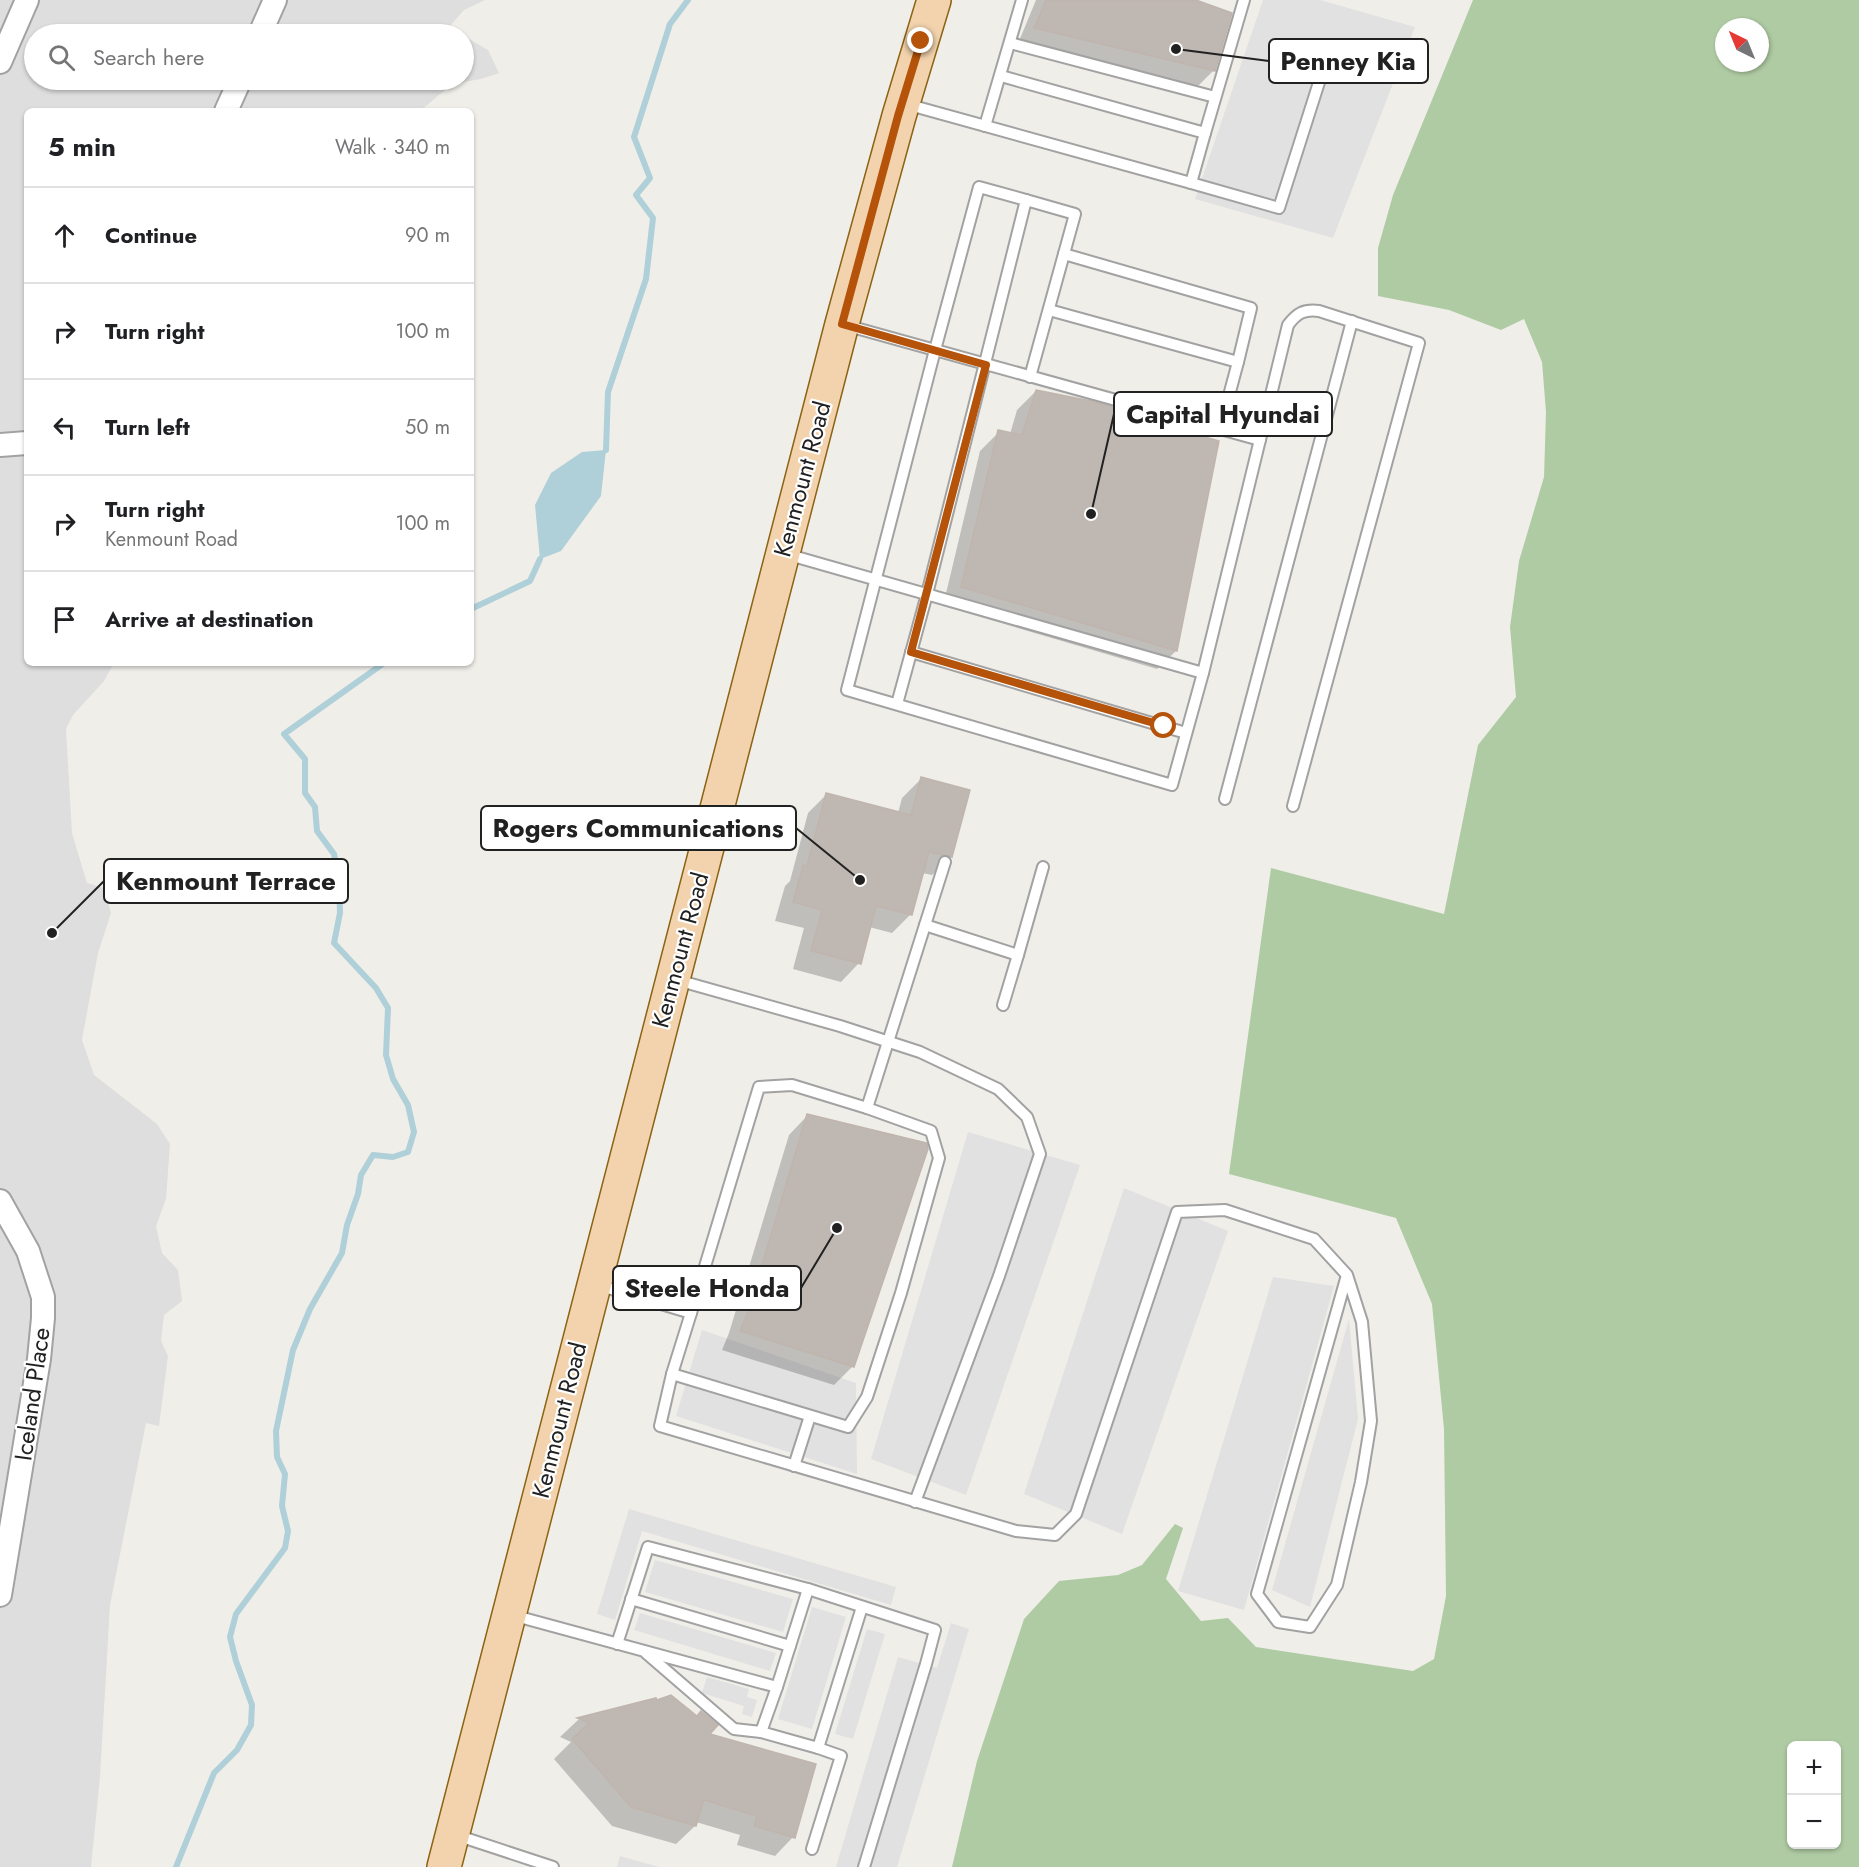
<!DOCTYPE html>
<meta charset="utf-8">
<style>
body{margin:0;font-family:Jost,sans-serif;background:#f2f2f2;color:#202124}
.controls{position:absolute;right:18px;bottom:18px;display:grid;overflow:hidden;border-radius:9px;box-shadow:0 2px 4px #0004}
.controls button{width:54px;height:54px;display:grid;place-items:center;padding:0;border:0;border-bottom:2px solid #e0e0e0;background:#fff;color:#202124;font:30px sans-serif}
.compass{position:absolute;left:1715px;top:18px;width:54px;height:54px;border-radius:50%;background:#fff;box-shadow:0 2px 4px #0004;rotate:317deg}
.stop{position:absolute;width:18px;height:18px;margin:-14px;border:4px solid #b45309;border-radius:50%;background:#fff}
.stop.end{background:#b45309;border-color:#fff;box-shadow:0 2px 6px #0008}
.list{margin:0;padding:0;list-style:none}
h2{display:flex;justify-content:space-between;align-items:center;height:78px;margin:0;padding:0 24px;font-size:26px}
h2 small{font-size:20px;font-weight:400;color:#757577}
.list li{display:grid;grid-template-columns:39px 1fr auto;gap:18px;align-items:center;box-sizing:border-box;height:96px;padding:0 24px;border-top:2px solid #e0e0e0}
.list b{display:block;font-size:22px;white-space:nowrap}
.list p{margin:0;font-size:20px;white-space:nowrap;color:#757577}
.list em{font-size:20px;font-style:normal;color:#757577}
.icon{flex:none;width:33px;height:33px;fill:none;stroke:currentColor;stroke-width:2;stroke-linecap:round;stroke-linejoin:round}
.map{position:relative;flex:none;width:1859px;height:1867px;overflow:hidden}
.search{position:absolute;background:#fff;box-shadow:0 2px 4px #0004;left:24px;top:24px;width:450px;height:66px;display:flex;align-items:center;gap:15px;box-sizing:border-box;padding:0 21px;border-radius:33px;color:#757577;font-size:22px}
.panel{position:absolute;background:#fff;box-shadow:0 2px 4px #0004;left:24px;top:108px;width:450px;height:558px;border-radius:9px}
.map>svg:first-child{display:block}
.residential{fill:#dfdede}
.forest{fill:#afcba3;fill-rule:evenodd}
.parking{fill:#e1e1e1}
.water{fill:#afd0d8}
.shadow{fill:#0003}
.lines{fill:none;stroke-linecap:round;stroke-linejoin:round}
.stream{stroke:#afd0d8;stroke-width:6}
.building{fill:#beb7b2;stroke:#c0b5ad;stroke-width:1.5}
.lane-casing{stroke:#a2a2a2;stroke-width:14}
.street-casing{stroke:#a2a2a2;stroke-width:26}
.primary-casing{stroke:#8c6213;stroke-width:36}
.lane{stroke:#fff;stroke-width:10}
.street{stroke:#fff;stroke-width:22}
.primary{stroke:#f2d3ad;stroke-width:33}
.route{stroke:#b45309;stroke-width:8}
.labels{text-anchor:middle;dominant-baseline:central;stroke-width:4.5;stroke-linejoin:round;paint-order:stroke}
.street-label{font-size:24px;fill:#212121;stroke:#fff}
.leader{fill:none;stroke:#212121;stroke-width:2}
.callout-dot{fill:#212121;stroke:#fff;stroke-width:2}
.callout{fill:#fff;stroke:#212121;stroke-width:2}
.callout-label{font-size:26px;text-anchor:middle;font-weight:bold;fill:#212121}
</style>
<div class="map">
<svg width="1859" height="1867" viewBox="0 0 1859 1867">
<rect width="100%" height="100%" fill="#f0eee9"/>
<polygon class="residential" points="0,0 485,0 464,10 449,27 461,34 34,34 34,80 464,80 464,36 488,50 499,73 481,79 452,84 420,111 27,111 27,663 114,663 104,681 73,715 66,729 72,833 87,883 104,888 111,913 98,953 82,1040 94,1075 157,1124 170,1144 166,1199 156,1226 162,1253 178,1270 182,1301 164,1315 161,1341 168,1356 159,1426 146,1423 110,1605 100,1777 91,1867 0,1867"/>
<path class="forest" d="M1473,0H1859V1867H952L977,1761L1024,1619L1059,1581L1118,1575L1142,1565L1175,1524L1183,1528L1166,1579L1201,1621L1228,1618L1256,1647L1413,1671L1434,1659L1446,1596L1444,1429L1432,1304L1396,1218L1229,1174L1271,868L1444,914L1478,745L1516,697L1510,627L1519,561L1544,477L1546,412L1542,362L1524,319L1501,330L1449,310L1378,296V248L1393,195ZM1724,27H1760V63H1724ZM1792,1746H1836V1844H1792Z"/>
<g class="parking">
<polygon points="1263,0 1320,0 1415,27 1333,238 1195,199"/>
<polygon points="968,1132 1080,1165 966,1495 871,1459"/>
<polygon points="1124,1188 1228,1231 1122,1534 1024,1494"/>
<polygon points="1273,1277 1334,1286 1244,1610 1178,1591"/>
<polygon points="1349,1319 1358,1419 1310,1607 1272,1590"/>
<polygon points="702,1330 856,1383 857,1474 676,1416"/>
<polygon points="629,1509 896,1587 891,1605 642,1531 615,1620 597,1614"/>
<polygon points="655,1560 793,1599 783,1632 645,1592"/>
<polygon points="812,1607 846,1617 812,1729 778,1719"/>
<polygon points="640,1613 776,1653 770,1671 634,1630"/>
<polygon points="951,1623 969,1629 897,1867 836,1867 898,1657 937,1668"/>
<polygon points="867,1629 885,1634 853,1739 835,1734"/>
<polygon points="707,1677 749,1689 747,1697 757,1700 752,1717 742,1714 744,1706 702,1693"/>
<polygon points="620,1856 659,1867 617,1867"/>
</g>
<polygon class="water" points="606,450 601,496 561,551 540,559 535,505 551,473 582,452"/>
<g class="shadow">
<polygon points="1036,0 1192,0 1214,70 1195,89 1017,46"/>
<polygon points="1036,391 1176,651 1157,669 943,606 980,451 999,432 1010,434 1017,410"/>
<polygon points="921,779 951,857 932,875 922,873 911,914 892,933 869,927 859,963 841,982 793,969 804,928 775,921 785,886 790,881 808,813 826,795 898,813 902,798"/>
<polygon points="807,1116 853,1366 834,1385 722,1350 729,1333 789,1135"/>
<polygon points="655,1700 707,1735 793,1837 775,1856 737,1845 740,1835 696,1822 695,1826 676,1844 612,1826 554,1759 571,1742 560,1737 578,1720"/>
</g>
<g class="lines">
<g class="stream">
<polyline points="606,450 608,392 646,279 653,218 636,195 650,178 634,137 670,24 688,0"/>
<polyline points="471,609 530,581 540,559"/>
<polyline points="176,1867 214,1773 237,1750 251,1725 252,1705 236,1661 230,1637 236,1614 285,1548 288,1531 282,1506 285,1474 277,1457 276,1431 293,1350 310,1309 342,1253 347,1225 358,1194 361,1175 373,1155 393,1157 408,1152 414,1132 408,1105 393,1079 386,1055 388,1008 376,988 334,943 340,913 339,879 334,854 317,831 315,807 305,793 305,759 284,734 384,663"/>
</g>
</g>
<g class="building">
<polygon points="1046,0 1196,0 1232,13 1215,71 1034,28"/>
<polygon points="1036,390 1091,401 1160,420 1160,424 1219,441 1177,651 961,587 998,430 1022,435"/>
<polygon points="921,777 970,790 952,857 929,852 912,915 876,906 861,964 811,951 822,910 793,902 803,865 807,866 826,793 911,815"/>
<polygon points="807,1114 927,1143 928,1149 854,1367 740,1331 748,1312"/>
<polygon points="671,1695 697,1716 701,1711 718,1725 710,1734 816,1764 795,1838 754,1826 757,1816 704,1800 696,1826 631,1807 572,1739 589,1723 577,1718 656,1698 657,1700"/>
</g>
<g class="lines">
<defs>
<g id="lane">
<polyline points="1010,43 1215,97"/>
<polyline points="906,104 1191,183 1205,133 1001,76"/>
<polyline points="985,126 1022,0"/>
<polyline points="1205,133 1244,0"/>
<polyline points="1191,183 1279,208 1329,51"/>
<polyline points="1026,200 1075,214 1030,377"/>
<polyline points="1064,254 1251,308 1238,362"/>
<polyline points="1049,310 1238,362 1220,429"/>
<polyline points="845,325 1260,440"/>
<polyline points="786,554 1203,673"/>
<polyline points="911,652 1186,733"/>
<path d="M897,704L927,594L1026,200L979,187L935,350L847,690L1172,785L1203,673L1288,325C1297,313 1304,309 1319,311L1419,343L1293,806"/>
<polyline points="1225,799 1352,321"/>
<polyline points="925,925 1018,955 1003,1005"/>
<polyline points="1018,955 1043,867"/>
<polyline points="677,980 840,1026 920,1052 998,1089 1027,1117 1040,1154 999,1276 915,1502"/>
<polyline points="598,1285 691,1313 672,1374 660,1426 1016,1531 1055,1535 1076,1514 1177,1212 1225,1210 1314,1239 1347,1275 1257,1594 1278,1622 1310,1627 1337,1585 1361,1482 1371,1421 1362,1322 1347,1275"/>
<polyline points="691,1313 759,1087 792,1085 867,1108"/>
<polyline points="672,1374 848,1427 867,1397 901,1293 939,1158 931,1131 867,1108 945,862"/>
<polyline points="794,1466 810,1416"/>
<polyline points="808,1589 935,1630 926,1664 864,1867"/>
<polyline points="631,1599 790,1646"/>
<polyline points="512,1615 777,1687 808,1589 648,1547 617,1644"/>
<polyline points="646,1653 734,1729 761,1732"/>
<polyline points="777,1687 761,1732 818,1748 862,1607"/>
<polyline points="456,1835 553,1867"/>
<polyline points="812,1849 841,1756 818,1748"/>
</g>
<g id="street">
<polyline points="260,34 275,0"/>
<polyline points="0,62 27,0"/>
<polyline points="226,111 240,80"/>
<polyline points="0,445 27,443"/>
<polyline points="0,1201 28,1251 43,1297 43,1318 39,1359 0,1595"/>
</g>
<polyline id="primary" points="444,1867 842,324 899,116 934,0"/>
</defs>
<use href="#lane" class="lane-casing"/>
<use href="#street" class="street-casing"/>
<use href="#primary" class="primary-casing"/>
<use href="#lane" class="lane"/>
<use href="#street" class="street"/>
<use href="#primary" class="primary"/>
</g>
<g class="lines">
<polyline class="route" points="921,41 898,116 842,324 986,365 911,652 1164,726"/>
</g>
<g class="labels">
<g class="street-label">
<text transform="translate(802 479) rotate(-75)">Kenmount Road</text>
<text transform="translate(680 950) rotate(-75)">Kenmount Road</text>
<text transform="translate(32 1394) rotate(-82)">Iceland Place</text>
<text transform="translate(559 1420) rotate(-76)">Kenmount Road</text>
</g>
</g>
<path class="leader" d="M1176 49L1269 61M1091 514L1114 414M860 880L796 828M52 933L104 881M837 1228L801 1288"/>
<g class="callout-dot">
<circle cx="1176" cy="49" r="6"/>
<circle cx="1091" cy="514" r="6"/>
<circle cx="860" cy="880" r="6"/>
<circle cx="52" cy="933" r="6"/>
<circle cx="837" cy="1228" r="6"/>
</g>
<g class="callout">
<rect x="1269" y="39" width="159" height="44" rx="6"/>
<rect x="1114" y="392" width="218" height="44" rx="6"/>
<rect x="481" y="806" width="315" height="44" rx="6"/>
<rect x="104" y="859" width="244" height="44" rx="6"/>
<rect x="613" y="1266" width="188" height="44" rx="6"/>
</g>
<g class="callout-label">
<text x="1348" y="70">Penney Kia</text>
<text x="1223" y="423">Capital Hyundai</text>
<text x="638" y="837">Rogers Communications</text>
<text x="226" y="890">Kenmount Terrace</text>
<text x="707" y="1297">Steele Honda</text>
</g>
</svg>
<div class="controls">
<button>+</button>
<button>−</button>
</div>
<svg class="compass" viewBox="-18 -18 36 36"><path d="M0-13l5 13h-10z" fill="#e53935"/><path d="M0 13l5-13h-10z" fill="#757577"/></svg>
<div class="stop" style="left:1164px;top:726px"></div>
<div class="stop end" style="left:921px;top:41px"></div>
<div class="search"><svg class="icon" aria-label="search" viewBox="0 0 24 24"><circle cx="10" cy="10" r="6"/><path d="M15 15l6 6"/></svg>Search here</div>
<section class="panel">
<h2>5 min<small>Walk · 340 m</small></h2>
<ul class="list">
<li><svg class="icon" aria-label="ahead" viewBox="0 0 24 24"><path d="M12 20V5M6 11l6-6 6 6"/></svg><div><b>Continue</b></div><em>90 m</em></li>
<li><svg class="icon" aria-label="right" viewBox="0 0 24 24"><path d="M7 20v-9h11M14 6l5 5-5 5"/></svg><div><b>Turn right</b></div><em>100 m</em></li>
<li><svg class="icon" aria-label="left" viewBox="0 0 24 24"><path d="M17 20v-9H6M10 6l-5 5 5 5"/></svg><div><b>Turn left</b></div><em>50 m</em></li>
<li><svg class="icon" aria-label="right" viewBox="0 0 24 24"><path d="M7 20v-9h11M14 6l5 5-5 5"/></svg><div><b>Turn right</b><p>Kenmount Road</p></div><em>100 m</em></li>
<li><svg class="icon" aria-label="arrive" viewBox="0 0 24 24"><path d="M6 21V4h12l-3 4 3 4H6"/></svg><div><b>Arrive at destination</b></div></li>
</ul>
</section>
</div>
